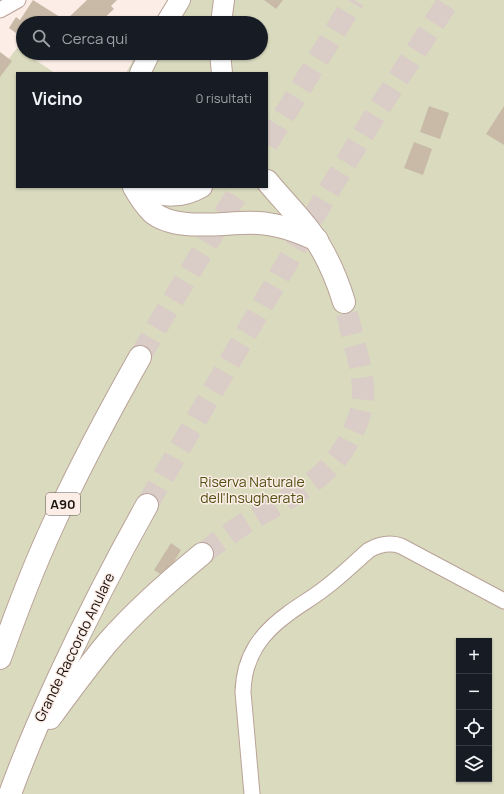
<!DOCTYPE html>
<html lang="it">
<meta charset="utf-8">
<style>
body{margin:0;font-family:Manrope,sans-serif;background:#20242c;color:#f1f3f6}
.controls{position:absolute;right:12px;bottom:12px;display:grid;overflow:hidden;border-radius:0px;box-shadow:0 1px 3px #0004}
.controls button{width:36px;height:36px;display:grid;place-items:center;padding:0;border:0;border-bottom:1px solid #363941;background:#171b24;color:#f1f3f6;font:20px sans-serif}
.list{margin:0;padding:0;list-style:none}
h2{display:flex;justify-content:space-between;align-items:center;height:52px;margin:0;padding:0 16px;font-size:17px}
h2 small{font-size:13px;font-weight:400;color:#9ea1a6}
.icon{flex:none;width:22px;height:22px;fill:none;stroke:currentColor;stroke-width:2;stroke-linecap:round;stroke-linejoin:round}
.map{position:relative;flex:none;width:504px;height:794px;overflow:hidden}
.search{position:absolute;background:#171b24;box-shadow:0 1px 3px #0004;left:16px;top:16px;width:252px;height:44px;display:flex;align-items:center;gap:10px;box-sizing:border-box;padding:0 14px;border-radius:22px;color:#9ea1a6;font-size:15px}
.panel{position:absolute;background:#171b24;box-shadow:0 1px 3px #0004;left:16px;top:72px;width:252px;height:116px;border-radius:0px}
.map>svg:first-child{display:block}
.green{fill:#d9dabe;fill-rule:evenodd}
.building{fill:#c8baa7}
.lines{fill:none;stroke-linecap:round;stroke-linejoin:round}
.highway-tunnel{stroke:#daccc6;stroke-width:22;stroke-dasharray:22 11;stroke-linecap:butt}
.minor-casing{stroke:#b9a298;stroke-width:17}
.major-casing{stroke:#b9a298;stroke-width:22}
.highway-casing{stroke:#b9a298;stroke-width:24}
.minor{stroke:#fff;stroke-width:15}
.major{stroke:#fff;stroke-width:20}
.highway{stroke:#fff;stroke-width:22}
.labels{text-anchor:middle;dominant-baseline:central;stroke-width:3;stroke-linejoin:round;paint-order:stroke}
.shield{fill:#fcede7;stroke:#5e544f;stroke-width:1}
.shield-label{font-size:13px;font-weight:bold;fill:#1a120e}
.park-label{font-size:14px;fill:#515012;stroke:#fcede7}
.street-label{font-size:14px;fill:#1a120e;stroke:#fcede7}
</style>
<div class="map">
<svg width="504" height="794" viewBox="0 0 504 794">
<rect width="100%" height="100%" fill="#fcede7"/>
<path class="green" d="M168,0H504V794H0V70L17,48L55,73H17V187H267V73H126L137,53H261V23H154L162,9ZM459,641H489V779H459Z"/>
<g class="building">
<polygon points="33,0 60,17 57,23 23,23 23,38 9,28 16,17 20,20"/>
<polygon points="87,0 117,0 111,6 114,9 99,23 69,23 66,20"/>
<polygon points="264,0 283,0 276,9"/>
<polygon points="0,52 12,61 0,77"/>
<polygon points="429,106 449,113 440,139 420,132"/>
<polygon points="504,106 504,145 486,134"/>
<polygon points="414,142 432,149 423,175 404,168"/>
<polygon points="171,543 181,550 165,577 154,570"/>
</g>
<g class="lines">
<g class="highway-tunnel">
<polyline points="267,144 354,0"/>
<polyline points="140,357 161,320 241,187"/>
<polyline points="147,505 325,197 378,110 449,0"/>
<path d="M202,554C217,543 231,532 247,522C288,498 333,478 353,432C360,417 364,403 363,388C362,373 359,360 355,346C351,331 348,316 344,302"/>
</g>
<defs>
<g id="minor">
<polyline points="0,10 18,0"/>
<path d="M252,794L243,692C244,656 261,633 289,613C301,604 314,597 325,588C340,577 354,563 369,550C380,544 390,542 401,546L504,601"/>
</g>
<g id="major">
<polyline points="166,23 180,0"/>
<polyline points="221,23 224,0"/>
<polyline points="220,53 222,73"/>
<polyline points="140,73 150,53"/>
<path d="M143,187C161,199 183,198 202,187"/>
</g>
<g id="highway">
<path d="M267,181C281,198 296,213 309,230C325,251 336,276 344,302"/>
<path d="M134,187C139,196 145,205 152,212C177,233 227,221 258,223C278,224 298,231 317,240"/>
<path d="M0,658C16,613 33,568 53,525C79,468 109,412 140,357"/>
<path d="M50,718C69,692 88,666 108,642C136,610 169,581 202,554"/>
<path d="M10,794C24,755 41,716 58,679C86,619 115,562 147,505"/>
</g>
</defs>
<use href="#minor" class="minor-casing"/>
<use href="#major" class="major-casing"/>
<use href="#highway" class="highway-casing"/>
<use href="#minor" class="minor"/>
<use href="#major" class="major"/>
<use href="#highway" class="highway"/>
</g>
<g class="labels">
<rect class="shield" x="46" y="493" width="34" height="22" rx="3"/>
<g class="shield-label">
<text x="63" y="504">A90</text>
</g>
<g class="park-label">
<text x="252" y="481">Riserva Naturale<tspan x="252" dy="16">dell'Insugherata</tspan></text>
</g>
<g class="street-label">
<text transform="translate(74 647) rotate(-64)">Grande Raccordo Anulare</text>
</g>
</g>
</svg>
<div class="controls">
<button>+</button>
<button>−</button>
<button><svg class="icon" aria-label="locate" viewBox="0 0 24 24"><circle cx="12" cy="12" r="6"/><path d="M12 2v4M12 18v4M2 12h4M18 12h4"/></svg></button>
<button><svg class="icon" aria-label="layers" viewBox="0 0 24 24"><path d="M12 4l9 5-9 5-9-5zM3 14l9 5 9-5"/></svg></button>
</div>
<div class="search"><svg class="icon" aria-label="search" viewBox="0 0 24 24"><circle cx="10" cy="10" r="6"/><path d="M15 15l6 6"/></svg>Cerca qui</div>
<section class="panel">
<h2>Vicino<small>0 risultati</small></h2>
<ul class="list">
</ul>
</section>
</div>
